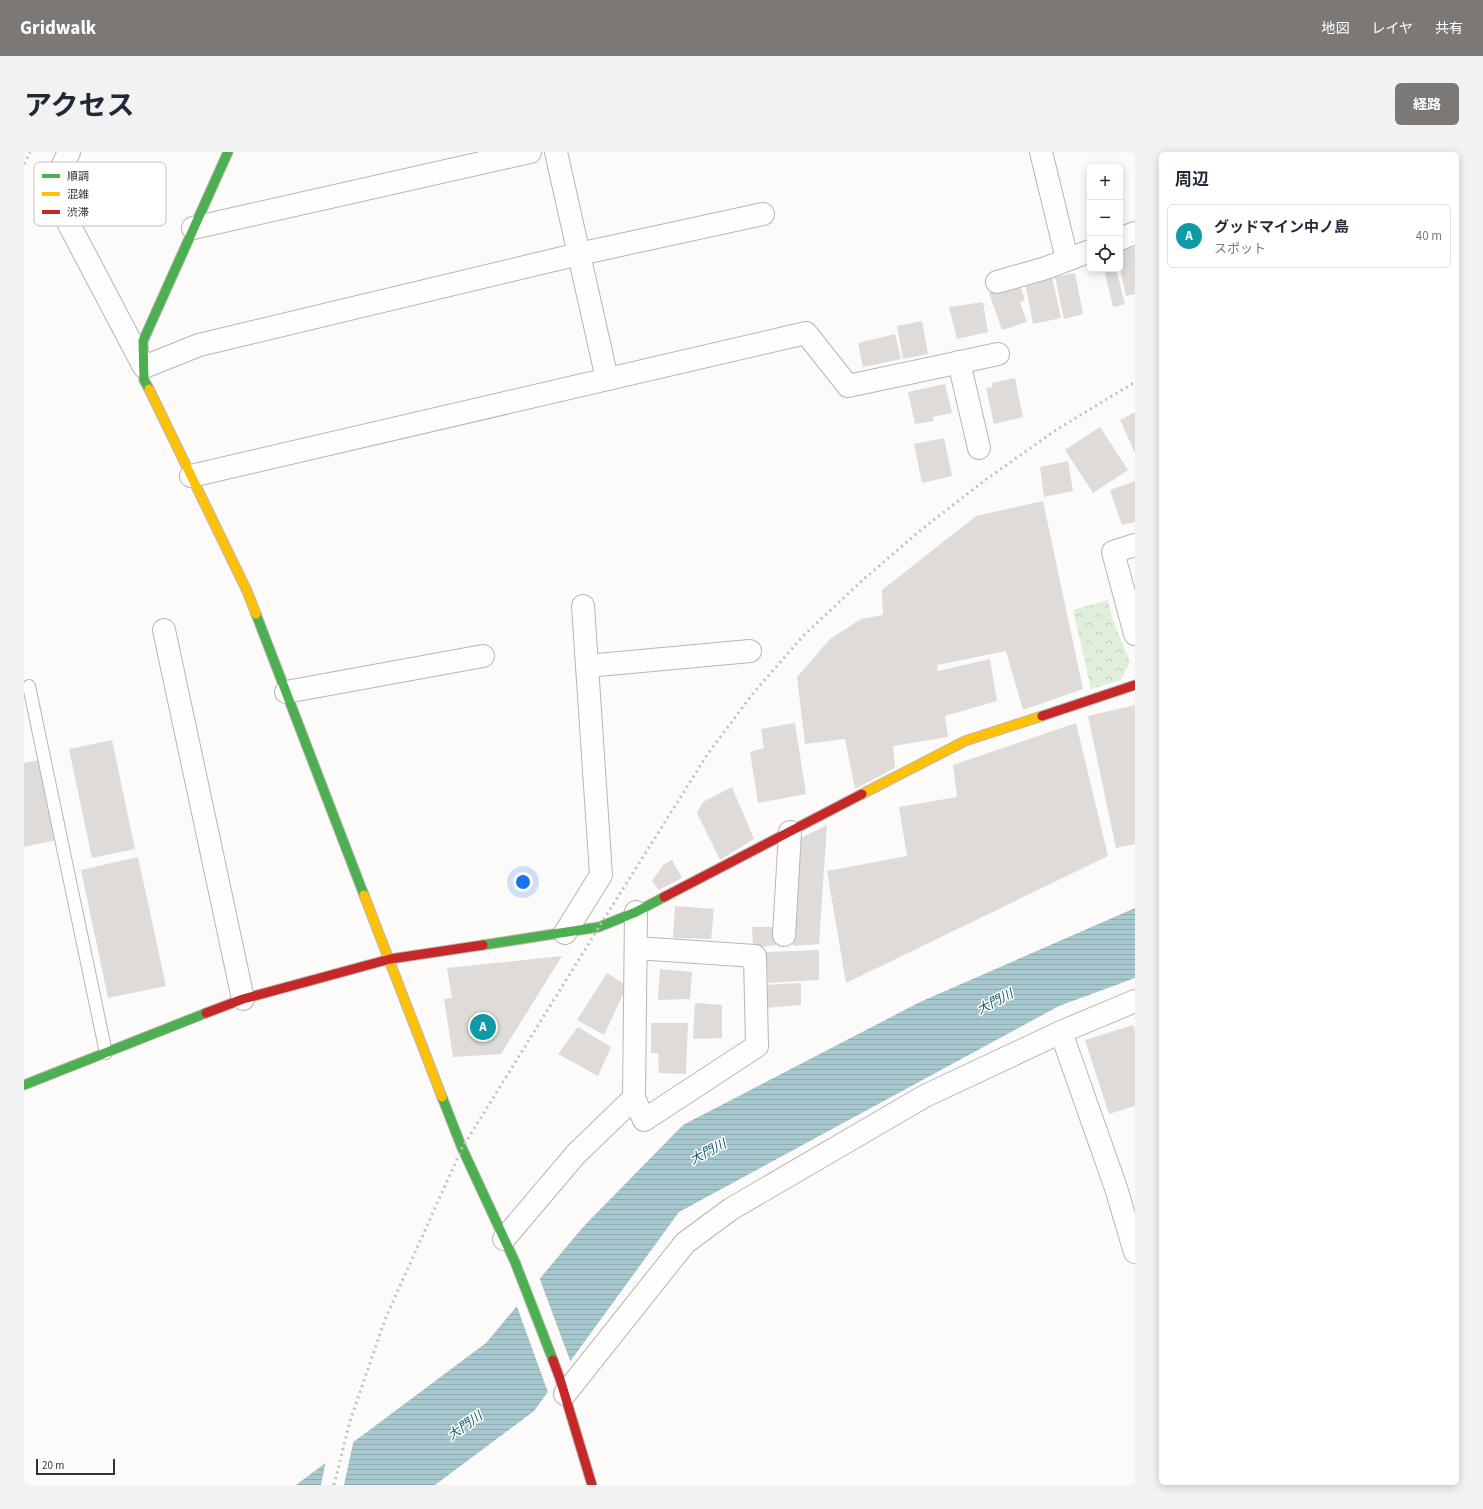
<!DOCTYPE html>
<html lang="ja">
<meta charset="utf-8">
<style>
body{margin:0;font-family:"Source Sans 3","Noto Sans JP",sans-serif;background:#f2f2f3;color:#1f2937}
.controls{position:absolute;right:12px;top:12px;display:grid;overflow:hidden;border-radius:6px;box-shadow:0 2px 10px #0003}
.controls button{width:36px;height:36px;display:grid;place-items:center;padding:0;border:0;border-bottom:1px solid #e0e1e3;background:#fff;color:#1f2937;font:20px sans-serif}
.scale{position:absolute;left:12px;bottom:10px;width:79px;box-sizing:border-box;padding-left:4px;border:2px solid #35312f;border-top:0;font-size:11px;line-height:14px;white-space:nowrap;color:#35312f;-webkit-text-stroke:3px #fff;paint-order:stroke}
.you{position:absolute;left:499px;top:730px;width:14px;height:14px;margin:-10px;border:3px solid #fff;border-radius:50%;background:#1a73e8;box-shadow:0 0 0 6px #1a73e833}
.badge{display:grid;place-items:center;width:26px;height:26px;border-radius:50%;background:#7b7876;color:#fff;font-size:13px;font-weight:700}
.pin{position:absolute;translate:-50% -50%;border:2px solid #fff;box-shadow:0 1px 4px #0006}
.list{margin:0;padding:0;list-style:none}
h2{display:flex;justify-content:space-between;align-items:center;height:52px;margin:0;padding:0 16px;font-size:17px}
h2 small{font-size:13px;font-weight:400;color:#747a83}
.list li{display:grid;grid-template-columns:26px 1fr auto;gap:12px;align-items:center;box-sizing:border-box;height:64px;margin:0 8px 8px;padding:0 8px;border:1px solid #e0e1e3;border-radius:6px}
.list b{display:block;font-size:15px;white-space:nowrap}
.list p{margin:0;font-size:13px;white-space:nowrap;color:#747a83}
.list em{font-size:13px;font-style:normal;color:#747a83}
.icon{flex:none;width:22px;height:22px;fill:none;stroke:currentColor;stroke-width:2;stroke-linecap:round;stroke-linejoin:round}
.map{position:relative;flex:none;width:1111px;height:1333px;overflow:hidden;border-radius:6px}
header{display:flex;align-items:center;gap:24px;box-sizing:border-box;height:56px;padding:0 20px;background:#7b7876;color:#fff}
header strong{font-size:19px}
nav{display:flex;gap:22px;margin-inline-start:auto;font-size:14px}
.intro{display:flex;align-items:center;justify-content:space-between;box-sizing:border-box;height:96px;padding:0 24px}
h1{margin:0;font-size:28px}
.button{padding:10px 18px;border-radius:6px;background:#7b7876;color:#fff;font-size:14px;font-weight:700}
main{display:flex;gap:24px;padding:0 24px}
aside{flex:1;background:#fff;border-radius:6px;box-shadow:0 2px 10px #0003}
.map>svg:first-child{display:block}
.park{fill:url(#park-crowns)}
.water{fill:url(#water-rules)}
.pier{fill:#fdfbf9}
.building{fill:#dedbd9}
.lines{fill:none;stroke-linecap:round;stroke-linejoin:round}
.lane-casing{stroke:#b8b6b4;stroke-width:14}
.street-casing{stroke:#b8b6b4;stroke-width:24}
.fast-casing{stroke:#b8b6b4;stroke-width:11}
.slow-casing{stroke:#b8b6b4;stroke-width:11}
.jam-casing{stroke:#b8b6b4;stroke-width:11}
.lane{stroke:#fffefe;stroke-width:12}
.street{stroke:#fffefe;stroke-width:22}
.fast{stroke:#4caf50;stroke-width:9}
.slow{stroke:#ffc107;stroke-width:9}
.jam{stroke:#c62828;stroke-width:9}
.rail{stroke:#c1c0c0;stroke-width:3;stroke-dasharray:2 4;stroke-linecap:butt}
.labels{text-anchor:middle;dominant-baseline:central;stroke-width:3;stroke-linejoin:round;paint-order:stroke}
.water-label{font-size:13px;font-style:italic;fill:#165b65;stroke:#fff}
.key{fill:#fff;stroke:#c2c1c1;stroke-width:1}
.key-label{font-size:11px;fill:#35312f}
</style>
<header>
<strong>Gridwalk</strong>
<nav><a>地図</a><a>レイヤ</a><a>共有</a></nav>
</header>
<div class="intro"><h1>アクセス</h1><a class="button">経路</a></div>
<main>
<div class="map">
<svg width="1111" height="1333" viewBox="0 0 1111 1333">
<defs>
<pattern id="park-crowns" width="20" height="18" patternUnits="userSpaceOnUse"><rect width="20" height="18" fill="#e0eedc"/><path d="M2 6a3 3 0 1 1 6 0M12 15a3 3 0 1 1 6 0" fill="none" stroke="#c1cdbd"/></pattern>
<pattern id="water-rules" width="6" height="5" patternUnits="userSpaceOnUse"><rect width="6" height="5" fill="#a6c8ce"/><path d="M0 2.5h6" fill="none" stroke="#90acb1"/></pattern>
</defs>
<rect width="100%" height="100%" fill="#fdfbf9"/>
<polygon class="park" points="1084,448 1089,468 1106,510 1097,528 1067,537 1049,458"/>
<polygon class="water" points="1111,756 1111,826 1035,854 655,1060 510,1259 411,1333 272,1333 462,1191 559,1075 659,973 896,850"/>
<g class="pier">
<polygon points="515,1125 547,1211 525,1243 492,1152"/>
<polygon points="330,1287 320,1333 297,1333 302,1308"/>
</g>
<g class="building">
<polygon points="1111,95 1111,142 1102,144 1096,117 1096,99"/>
<polygon points="1080,117 1092,117 1101,152 1089,155"/>
<polygon points="1051,121 1059,162 1040,167 1031,125"/>
<polygon points="1028,125 1037,166 1009,172 1001,130"/>
<polygon points="995,130 1001,148 996,150 1003,170 978,178 965,141"/>
<polygon points="959,150 964,180 933,187 925,155"/>
<polygon points="898,169 904,202 879,207 873,174"/>
<polygon points="871,182 877,207 839,215 834,191"/>
<polygon points="991,226 999,265 970,272 962,236 968,235 968,231"/>
<polygon points="921,232 928,261 909,265 910,269 891,272 884,240"/>
<polygon points="1111,260 1111,301 1096,268"/>
<polygon points="1076,275 1104,318 1069,341 1041,298"/>
<polygon points="920,286 928,324 898,331 890,292"/>
<polygon points="1044,309 1049,339 1020,345 1016,315"/>
<polygon points="1111,329 1111,370 1098,373 1086,338"/>
<polygon points="1019,349 1059,537 999,558 982,499 913,513 914,519 966,507 973,549 921,564 924,585 869,594 871,616 831,637 821,587 781,592 773,525 806,487 837,467 859,463 858,438 952,364"/>
<polygon points="1111,553 1111,692 1092,696 1064,564"/>
<polygon points="771,571 782,642 734,651 726,600 740,596 737,577"/>
<polygon points="1052,571 1084,704 822,831 803,719 883,704 875,655 933,645 929,613"/>
<polygon points="88,588 111,697 68,706 45,597"/>
<polygon points="15,608 32,688 0,695 0,611"/>
<polygon points="708,635 730,687 696,708 673,661 679,650"/>
<polygon points="803,673 795,792 769,794 777,686"/>
<polygon points="114,705 142,834 84,846 57,718"/>
<polygon points="648,708 658,726 635,738 628,729 639,713"/>
<polygon points="651,754 690,757 687,787 649,786"/>
<polygon points="728,775 750,775 752,793 729,796"/>
<polygon points="795,798 795,828 744,831 742,800"/>
<polygon points="538,804 477,902 429,905 420,847 428,846 423,816"/>
<polygon points="636,817 668,820 666,847 634,848"/>
<polygon points="583,821 603,834 580,883 553,868"/>
<polygon points="777,831 777,853 741,856 739,833"/>
<polygon points="671,851 698,853 698,886 669,887"/>
<polygon points="627,871 664,871 662,922 635,921 634,901 627,901"/>
<polygon points="1109,873 1111,879 1111,954 1085,962 1061,888"/>
<polygon points="554,875 587,895 574,924 534,902"/>
</g>
<g class="lines">
<defs>
<polyline id="lane" points="5,534 82,901"/>
<g id="street">
<polyline points="45,0 27,38 120,215 175,193 555,102 739,62"/>
<polyline points="532,0 583,227"/>
<polyline points="1017,0 1043,107"/>
<polyline points="169,76 506,0"/>
<polyline points="1096,87 1111,81"/>
<polyline points="973,130 1022,116 1066,99"/>
<polyline points="935,210 955,296"/>
<polyline points="167,324 782,181 824,234 974,202"/>
<polyline points="1111,393 1089,400 1111,482"/>
<polyline points="140,478 219,847"/>
<polyline points="563,514 726,499"/>
<polyline points="262,540 459,504"/>
<polyline points="541,781 577,723 559,454"/>
<polyline points="760,783 766,680"/>
<polyline points="1037,880 1092,1036 1111,1100"/>
<polyline points="610,946 620,968 733,894 731,804 612,796"/>
<polyline points="480,1087 552,1002 610,946 612,760"/>
<polyline points="541,1242 661,1091 707,1057 901,944 1037,880 1111,849"/>
</g>
<g id="fast">
<polyline points="125,237 120,228 119,189 204,0"/>
<polyline points="232,462 340,743"/>
<polyline points="459,793 575,775 612,760 640,745"/>
<polyline points="0,933 182,861"/>
<polyline points="418,945 438,996 491,1110 529,1208"/>
</g>
<g id="slow">
<polyline points="125,237 223,439 232,462"/>
<polyline points="838,642 941,589 1018,564"/>
<polyline points="340,743 418,945"/>
</g>
<g id="jam">
<polyline points="1018,564 1111,533"/>
<polyline points="640,745 838,642"/>
<polyline points="182,861 219,847 366,807 459,793"/>
<polyline points="529,1208 536,1227 568,1333"/>
</g>
</defs>
<use href="#lane" class="lane-casing"/>
<use href="#street" class="street-casing"/>
<use href="#fast" class="fast-casing"/>
<use href="#slow" class="slow-casing"/>
<use href="#jam" class="jam-casing"/>
<use href="#lane" class="lane"/>
<use href="#street" class="street"/>
<use href="#fast" class="fast"/>
<use href="#slow" class="slow"/>
<use href="#jam" class="jam"/>
<g class="rail">
<polyline points="0,12 6,0"/>
<polyline points="310,1333 326,1269 362,1165 438,996 575,775 683,603 730,540 780,483 841,426 898,377 960,329 1032,278 1111,230"/>
</g>
</g>
<g class="labels">
<g class="water-label">
<text transform="translate(971 850) rotate(-27)">大門川</text>
<text transform="translate(684 1000) rotate(-27)">大門川</text>
<text transform="translate(441 1274) rotate(-35)">大門川</text>
</g>
</g>
<rect x="10" y="10" width="132" height="64" rx="6" class="key"/>
<rect x="18" y="22" width="18" height="4" fill="#4caf50"/>
<rect x="18" y="40" width="18" height="4" fill="#ffc107"/>
<rect x="18" y="58" width="18" height="4" fill="#c62828"/>
<g class="key-label">
<text x="43" y="28">順調</text>
<text x="43" y="46">混雑</text>
<text x="43" y="64">渋滞</text>
</g>
</svg>
<div class="controls">
<button>+</button>
<button>−</button>
<button><svg class="icon" aria-label="locate" viewBox="0 0 24 24"><circle cx="12" cy="12" r="6"/><path d="M12 2v4M12 18v4M2 12h4M18 12h4"/></svg></button>
</div>
<div class="scale">20 m</div>
<div class="you"></div>
<div class="pin badge" style="left:459px;top:875px;background:#0f9aa8">A</div>
</div>
<aside>
<h2>周辺<small></small></h2>
<ul class="list">
<li><span class="badge" style="background:#0f9aa8">A</span><div><b>グッドマイン中ノ島</b><p>スポット</p></div><em>40 m</em></li>
</ul>
</aside>
</main>
